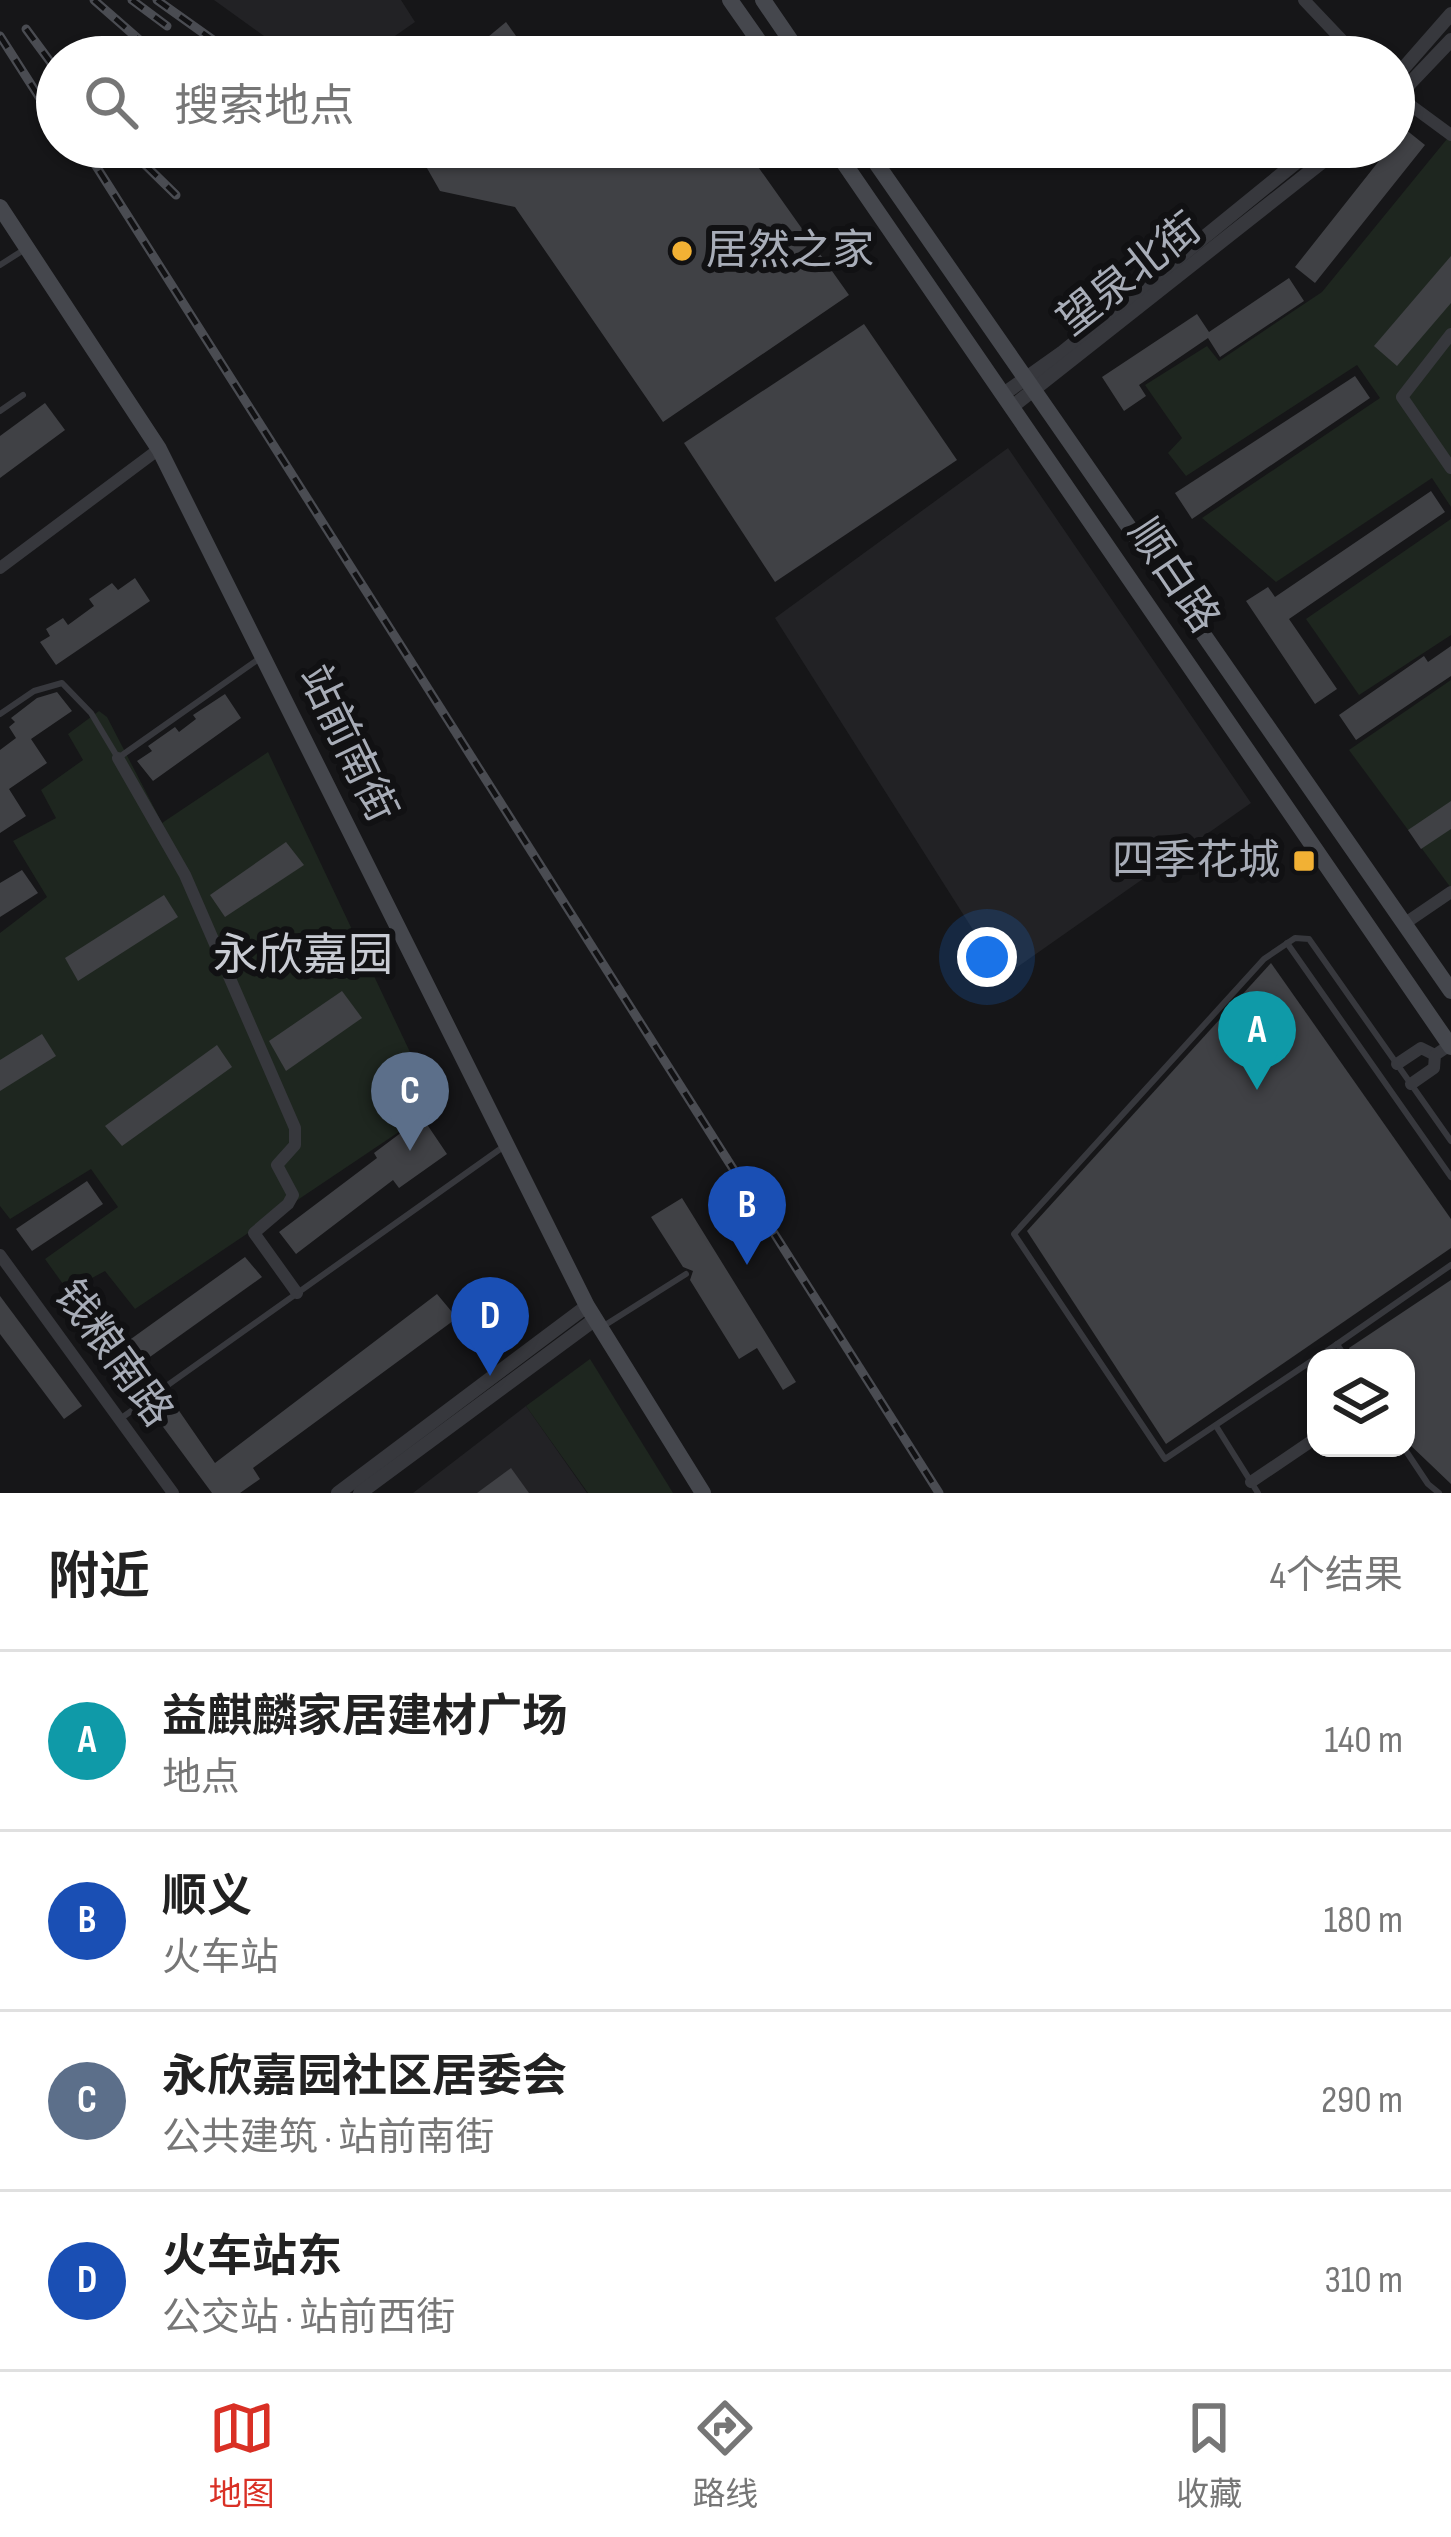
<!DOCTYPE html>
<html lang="zh">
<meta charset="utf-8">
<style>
body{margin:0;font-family:"Sofia Sans Condensed","Noto Sans SC",sans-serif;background:#f2f2f2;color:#222}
.controls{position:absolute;right:36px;bottom:36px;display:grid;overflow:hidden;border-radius:24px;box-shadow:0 3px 9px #0004}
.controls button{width:108px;height:108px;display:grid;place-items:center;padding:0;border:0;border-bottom:3px solid #e0e0e0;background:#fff;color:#222;font:60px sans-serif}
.you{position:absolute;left:987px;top:957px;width:42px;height:42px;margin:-30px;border:9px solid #fff;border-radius:50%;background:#1a73e8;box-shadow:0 0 0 18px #1a73e833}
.badge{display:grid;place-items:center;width:78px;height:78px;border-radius:50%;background:#d93025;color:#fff;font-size:39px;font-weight:700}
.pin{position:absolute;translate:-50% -99px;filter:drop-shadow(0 3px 6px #0008)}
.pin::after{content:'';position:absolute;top:63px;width:42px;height:36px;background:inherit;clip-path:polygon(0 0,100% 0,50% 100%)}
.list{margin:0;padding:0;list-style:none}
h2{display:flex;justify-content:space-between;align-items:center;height:156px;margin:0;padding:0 48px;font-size:51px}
h2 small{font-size:39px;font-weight:400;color:#767676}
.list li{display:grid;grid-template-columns:78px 1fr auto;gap:36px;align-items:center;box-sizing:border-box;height:180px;padding:0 48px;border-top:3px solid #e0e0e0}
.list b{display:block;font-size:45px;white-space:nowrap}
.list p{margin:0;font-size:39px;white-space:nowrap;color:#767676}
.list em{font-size:39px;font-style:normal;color:#767676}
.icon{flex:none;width:66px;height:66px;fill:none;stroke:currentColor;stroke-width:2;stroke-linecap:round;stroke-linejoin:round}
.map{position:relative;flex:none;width:1451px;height:1493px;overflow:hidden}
.search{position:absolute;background:#fff;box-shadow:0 3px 9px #0004;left:36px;right:36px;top:36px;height:132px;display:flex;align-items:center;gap:30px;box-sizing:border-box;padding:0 42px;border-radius:66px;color:#767676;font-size:45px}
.sheet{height:876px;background:#fff}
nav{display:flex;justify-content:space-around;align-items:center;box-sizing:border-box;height:168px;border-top:3px solid #e0e0e0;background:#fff;font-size:33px;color:#767676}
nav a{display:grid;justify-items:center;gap:6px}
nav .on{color:#d93025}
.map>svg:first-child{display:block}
.built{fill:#222225}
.green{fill:#1e261f}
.building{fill:#404145}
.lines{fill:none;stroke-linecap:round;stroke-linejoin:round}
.service{stroke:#37383d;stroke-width:6}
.minor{stroke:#37383d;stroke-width:12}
.tertiary{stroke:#37383d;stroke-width:14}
.secondary{stroke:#45474d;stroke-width:16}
.rail-casing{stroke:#4a4c52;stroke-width:9}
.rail{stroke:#111113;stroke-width:4.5;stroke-dasharray:14;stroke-linecap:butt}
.poi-dot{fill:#f2b134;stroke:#111113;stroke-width:4.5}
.labels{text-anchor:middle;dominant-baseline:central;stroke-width:12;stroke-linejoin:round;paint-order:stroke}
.poi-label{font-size:42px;fill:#a8adb8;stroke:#111113;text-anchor:start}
.street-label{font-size:42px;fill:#a8adb8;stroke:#111113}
.neighbourhood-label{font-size:45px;fill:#c9ccd4;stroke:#111113}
</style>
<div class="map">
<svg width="1451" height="1493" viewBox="0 0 1451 1493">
<rect width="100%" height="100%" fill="#161618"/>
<g class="built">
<polygon points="214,0 401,0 415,22 392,38 378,57 293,57"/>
<polygon points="1008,448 1251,803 1003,977 775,618"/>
<polygon points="526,1406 587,1493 413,1493"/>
</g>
<g class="green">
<polygon points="1451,134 1451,507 1432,478 1276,582 1202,518 1380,398 1357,365 1186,476 1168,453 1182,438 1145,385 1207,346 1219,361 1322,292"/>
<polygon points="1451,519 1451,635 1359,695 1306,619"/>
<polygon points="1451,680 1451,888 1349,750"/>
<polygon points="99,711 107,717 162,823 268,752 436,1107 135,1309 105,1271 68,1291 45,1259 118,1207 91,1169 10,1219 0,1206 0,933 47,897 13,841 56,818 41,790 83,760 68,734"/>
<polygon points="590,1359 673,1493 588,1493 526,1406"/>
</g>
<g class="building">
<polygon points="506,22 531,57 464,57"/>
<polygon points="1405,129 1425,145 1315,283 1295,267 1390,147 1394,147"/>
<polygon points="415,147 744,147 849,295 663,422 515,207 440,191"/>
<polygon points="1451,256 1451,303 1397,366 1374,346"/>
<polygon points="1289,278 1304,301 1220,357 1208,338 1139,385 1146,396 1124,411 1102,377 1197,314 1209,332"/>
<polygon points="864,324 957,460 775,582 684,443"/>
<polygon points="1355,376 1370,398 1192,519 1175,493"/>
<polygon points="45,403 65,430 0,478 0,436"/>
<polygon points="1431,491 1445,512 1289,619 1337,689 1315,704 1246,601 1268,587 1275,597"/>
<polygon points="135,578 150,601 56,665 40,642 50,636 46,629 63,618 68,625 94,606 89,599 112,583 118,590"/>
<polygon points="1451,646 1451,676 1356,740 1339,715 1424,656 1428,662"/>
<polygon points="57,692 72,711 31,739 47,763 9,789 26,816 0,833 0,750 16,738 9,727 15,722 11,718 37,698"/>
<polygon points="225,694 241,718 153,781 137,761 152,751 148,746 175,727 179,732 196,719 193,715"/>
<polygon points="1451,801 1451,829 1421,849 1408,830"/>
<polygon points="286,842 304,865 225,917 210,895"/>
<polygon points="22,870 38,893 0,917 0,883"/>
<polygon points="164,895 178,917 78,981 65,958"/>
<polygon points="1271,963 1451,1219 1451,1248 1166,1444 1027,1231"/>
<polygon points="342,991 362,1018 286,1071 269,1041"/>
<polygon points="42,1034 56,1056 0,1091 0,1060"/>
<polygon points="217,1045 232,1067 122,1146 105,1126"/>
<polygon points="422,1117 447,1154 399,1188 393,1180 296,1254 279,1232 377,1158 374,1153"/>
<polygon points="87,1181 103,1204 32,1251 16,1229"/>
<polygon points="682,1198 796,1382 783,1390 757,1348 739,1359 690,1280 693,1271 683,1267 651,1217"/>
<polygon points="245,1257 262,1277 126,1374 110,1354"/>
<polygon points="1451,1280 1451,1484 1406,1441 1406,1358 1354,1358 1349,1348"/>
<polygon points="437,1294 457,1318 253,1468 260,1479 240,1493 212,1493 152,1412 173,1402 215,1463"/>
<polygon points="0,1296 82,1406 64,1419 0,1334"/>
<polygon points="511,1468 529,1493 477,1493"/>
</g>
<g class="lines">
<g class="service">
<polyline points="0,265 22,251"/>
<polyline points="0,411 23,395"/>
<polyline points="0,714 34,691 62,683 91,713 118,758 260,658"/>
<polyline points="1287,943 1451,1177"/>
<polyline points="602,1327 686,1274"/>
<polyline points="1337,1344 1346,1358"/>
<polyline points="1316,1358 1165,1459 1014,1234 1264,959 1295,938 1309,939 1451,1141"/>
<polyline points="1317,1358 1451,1265"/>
<polyline points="120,1419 503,1147"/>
<polyline points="1216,1426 1258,1493"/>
<polyline points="1404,1448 1428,1484 1439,1493"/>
</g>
<g class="minor">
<polyline points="1304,0 1358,57"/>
<polyline points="1394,93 1451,135"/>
<polyline points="1451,334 1402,397 1451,468"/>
<polyline points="0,568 159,449"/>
<polyline points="118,758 185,875 295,1128 295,1145 277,1165 293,1195 288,1204 254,1233 297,1293"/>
<polyline points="1404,924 1451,892"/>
<polyline points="1397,1064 1421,1048 1435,1055"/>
<polyline points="1411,1084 1434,1068 1435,1055 1450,1045"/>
<polyline points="0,1255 173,1493"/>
<polyline points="1251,1482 1316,1438"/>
</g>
<g class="tertiary">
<polyline points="1394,79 1451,14"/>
<polyline points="1394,100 1451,40"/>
<polyline points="1005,393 1063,352 1315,147"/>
<polyline points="1013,406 1341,147"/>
<polyline points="338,1493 587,1306"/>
<polyline points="360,1493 594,1320"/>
</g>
<g class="secondary">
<polyline points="730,0 770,57"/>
<polyline points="763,0 802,57"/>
<polyline points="833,147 1451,1047"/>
<polyline points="865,147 1451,991"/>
<polyline points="0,207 159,449 587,1306 703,1493"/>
</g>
<defs>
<g id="rail">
<polyline points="94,0 159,57"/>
<polyline points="132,0 167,26"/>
<polyline points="157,0 237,57"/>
<polyline points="26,29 57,71"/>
<polyline points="0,36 57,125"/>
<polyline points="84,147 939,1493"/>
<polyline points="127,147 176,195"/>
<polyline points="313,147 322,150"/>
</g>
</defs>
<use href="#rail" class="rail-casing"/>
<use href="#rail" class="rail"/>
</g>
<g class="poi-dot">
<circle cx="682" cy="251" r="12"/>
<rect x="1292" y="849" width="24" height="24" rx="6"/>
</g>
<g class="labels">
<g class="poi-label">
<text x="706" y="251">居然之家</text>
<text x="1280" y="861" text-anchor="end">四季花城</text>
</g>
<g class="street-label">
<text transform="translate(1130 275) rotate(-38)">望泉北街</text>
<text transform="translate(1173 576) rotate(56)">顺白路</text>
<text transform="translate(347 744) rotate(64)">站前南街</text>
<text transform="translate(113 1354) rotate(54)">钱粮南路</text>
</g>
<g class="neighbourhood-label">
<text x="303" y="956">永欣嘉园</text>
</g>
</g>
</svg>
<div class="controls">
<button><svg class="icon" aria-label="layers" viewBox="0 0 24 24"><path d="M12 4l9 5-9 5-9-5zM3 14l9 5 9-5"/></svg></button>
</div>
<div class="you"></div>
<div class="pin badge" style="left:1257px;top:1090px;background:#0f9aa8">A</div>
<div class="pin badge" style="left:747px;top:1265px;background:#1a4fb4">B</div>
<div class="pin badge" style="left:410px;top:1151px;background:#5c6f8a">C</div>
<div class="pin badge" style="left:490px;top:1376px;background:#1a4fb4">D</div>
<div class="search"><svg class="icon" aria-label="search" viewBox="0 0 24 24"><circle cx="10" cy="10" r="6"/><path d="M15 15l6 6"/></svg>搜索地点</div>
</div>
<section class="sheet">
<h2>附近<small>4个结果</small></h2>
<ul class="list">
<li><span class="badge" style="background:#0f9aa8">A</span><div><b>益麒麟家居建材广场</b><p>地点</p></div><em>140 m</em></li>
<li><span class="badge" style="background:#1a4fb4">B</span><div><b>顺义</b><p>火车站</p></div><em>180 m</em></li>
<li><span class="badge" style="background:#5c6f8a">C</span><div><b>永欣嘉园社区居委会</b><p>公共建筑 · 站前南街</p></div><em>290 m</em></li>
<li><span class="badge" style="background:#1a4fb4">D</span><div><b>火车站东</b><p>公交站 · 站前西街</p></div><em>310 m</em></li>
</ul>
</section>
<nav>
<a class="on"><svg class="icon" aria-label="map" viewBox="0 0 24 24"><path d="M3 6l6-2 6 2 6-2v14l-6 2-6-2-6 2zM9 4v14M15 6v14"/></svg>地图</a>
<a><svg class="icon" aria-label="directions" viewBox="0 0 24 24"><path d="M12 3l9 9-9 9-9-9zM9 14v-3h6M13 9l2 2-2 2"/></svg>路线</a>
<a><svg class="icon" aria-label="saved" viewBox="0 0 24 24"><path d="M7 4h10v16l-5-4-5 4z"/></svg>收藏</a>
</nav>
